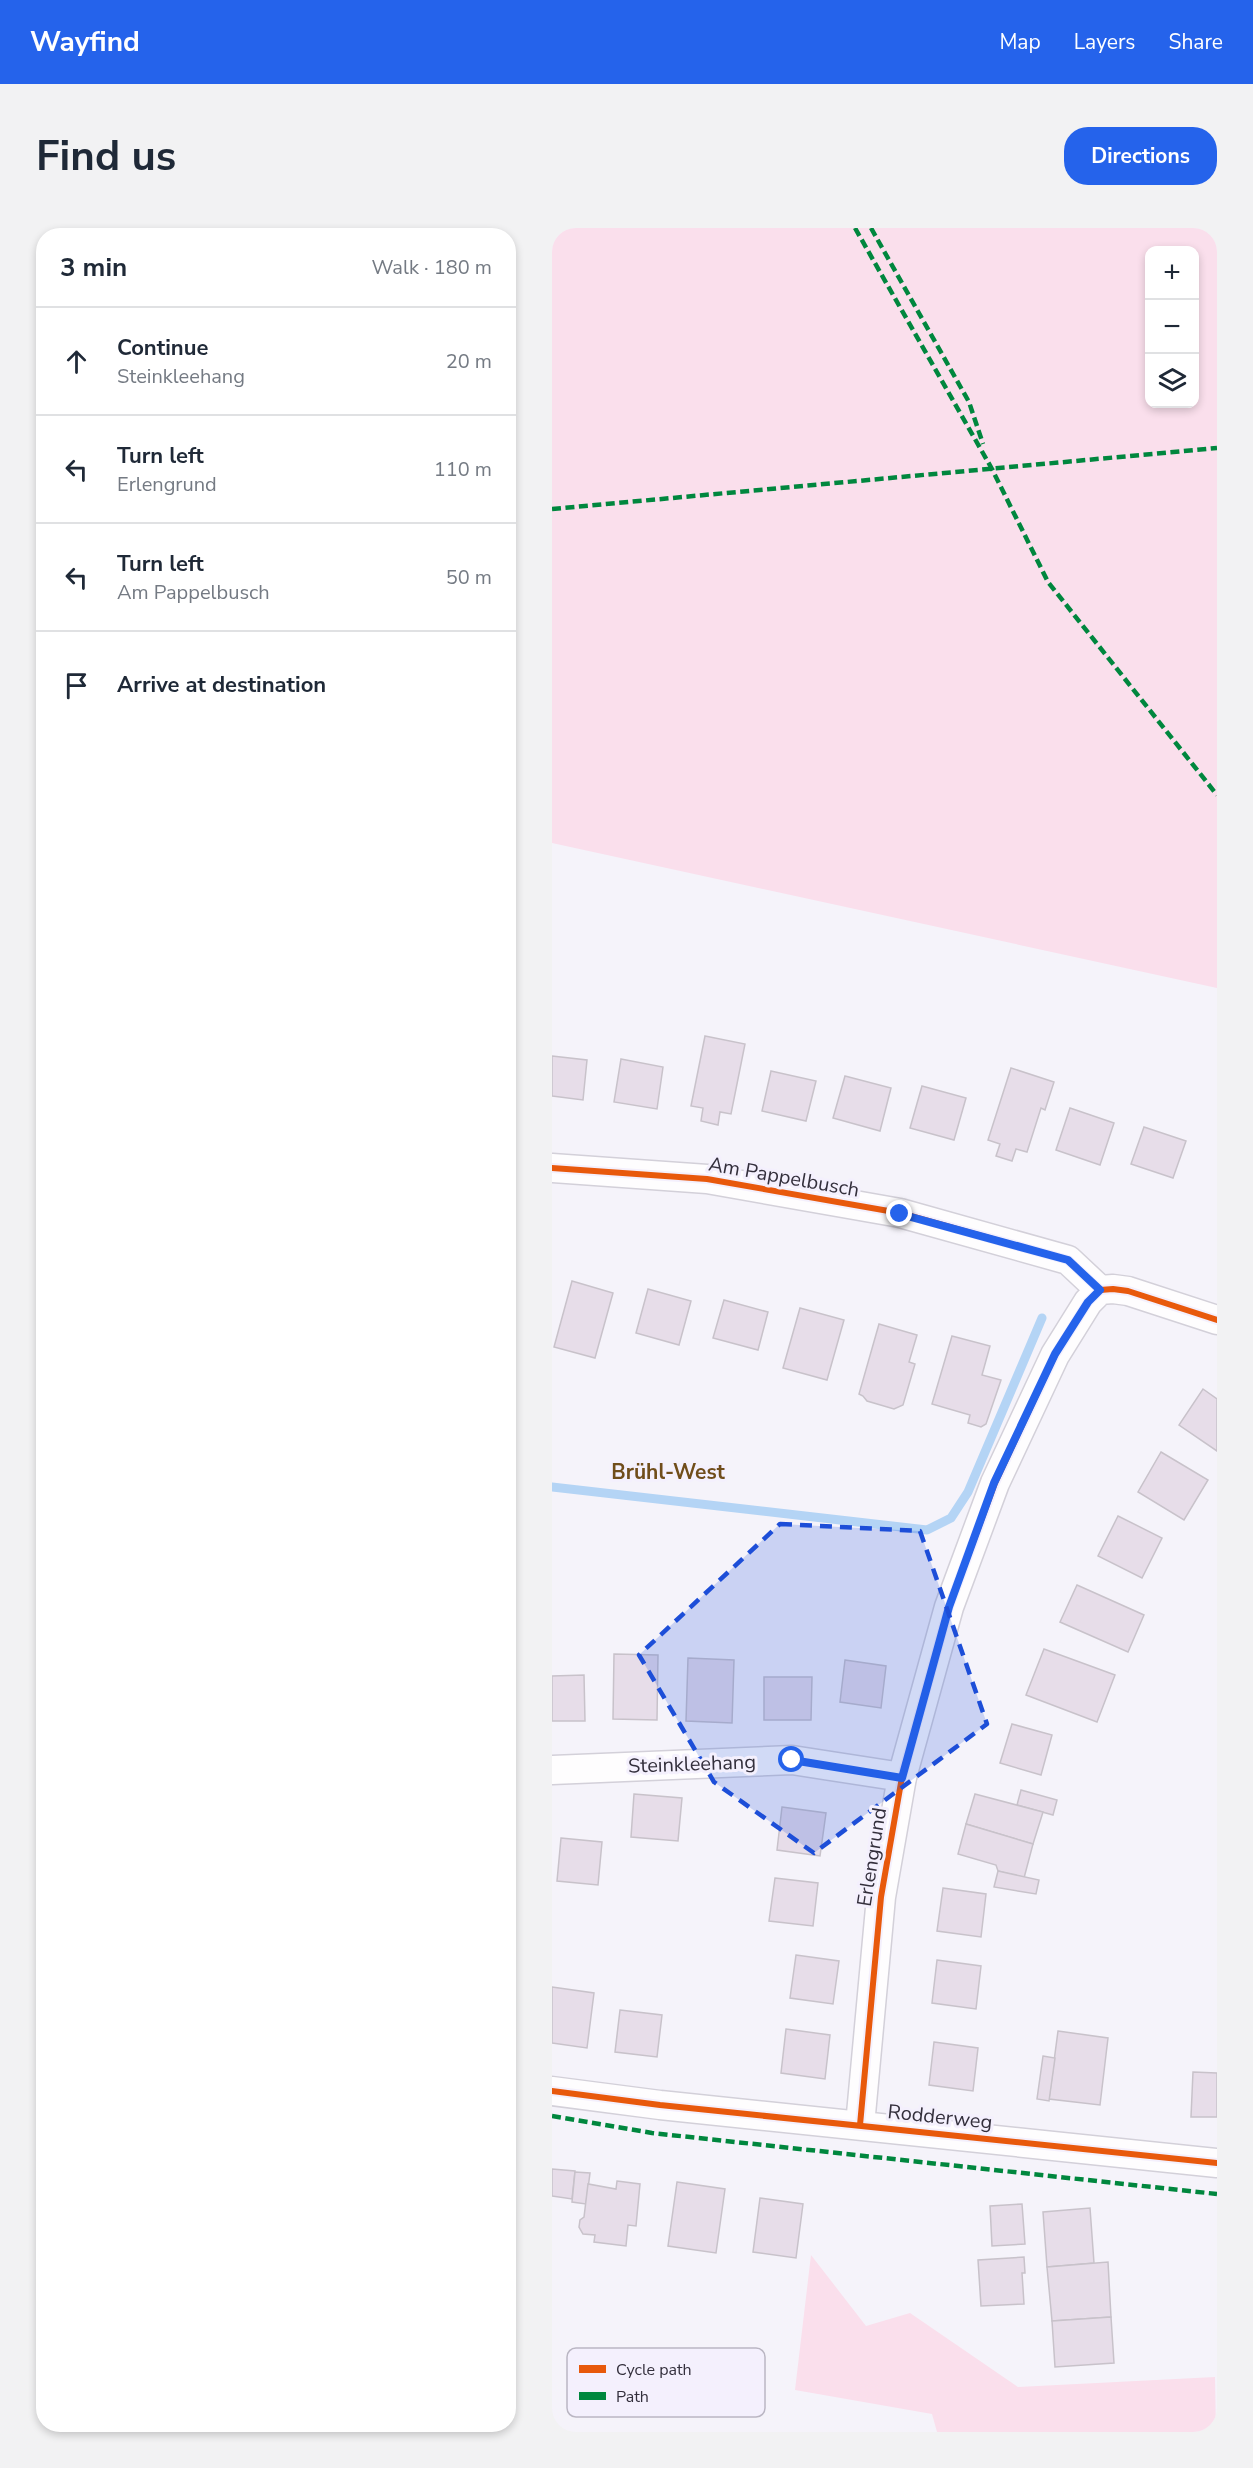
<!DOCTYPE html>
<meta charset="utf-8">
<style>
body{margin:0;font-family:"Nunito Sans",sans-serif;background:#f2f2f3;color:#1f2937}
.controls{position:absolute;right:18px;top:18px;display:grid;overflow:hidden;border-radius:12px;box-shadow:0 3px 9px #0003}
.controls button{width:54px;height:54px;display:grid;place-items:center;padding:0;border:0;border-bottom:2px solid #e0e1e3;background:#fff;color:#1f2937;font:30px sans-serif}
.stop{position:absolute;width:18px;height:18px;margin:-14px;border:4px solid #2563eb;border-radius:50%;background:#fff}
.stop.end{background:#2563eb;border-color:#fff;box-shadow:0 2px 6px #0008}
.list{margin:0;padding:0;list-style:none}
h2{display:flex;justify-content:space-between;align-items:center;height:78px;margin:0;padding:0 24px;font-size:26px}
h2 small{font-size:20px;font-weight:400;color:#747a83}
.list li{display:grid;grid-template-columns:39px 1fr auto;gap:18px;align-items:center;box-sizing:border-box;height:108px;padding:0 24px;border-top:2px solid #e0e1e3}
.list b{display:block;font-size:22px;white-space:nowrap}
.list p{margin:0;font-size:20px;white-space:nowrap;color:#747a83}
.list em{font-size:20px;font-style:normal;color:#747a83}
.icon{flex:none;width:33px;height:33px;fill:none;stroke:currentColor;stroke-width:2;stroke-linecap:round;stroke-linejoin:round}
.map{position:relative;flex:none;width:665px;height:2204px;overflow:hidden;border-radius:24px}
header{display:flex;align-items:center;gap:36px;box-sizing:border-box;height:84px;padding:0 30px;background:#2563eb;color:#fff}
header strong{font-size:28px}
nav{display:flex;gap:33px;margin-inline-start:auto;font-size:21px}
.intro{display:flex;align-items:center;justify-content:space-between;box-sizing:border-box;height:144px;padding:0 36px}
h1{margin:0;font-size:42px}
.button{padding:15px 27px;border-radius:24px;background:#2563eb;color:#fff;font-size:21px;font-weight:700}
main{display:flex;gap:36px;padding:0 36px}
aside{flex:1;background:#fff;border-radius:24px;box-shadow:0 3px 9px #0003}
.map>svg:first-child{display:block}
.green{fill:#fadfec;fill-rule:evenodd}
.lines{fill:none;stroke-linecap:round;stroke-linejoin:round}
.stream{stroke:#b4d4f5;stroke-width:9}
.building{fill:#e7dde9;stroke:#c8c2ca;stroke-width:1.5}
.minor-casing{stroke:#d3d0d9;stroke-width:31}
.minor{stroke:#fefdfe;stroke-width:28}
.quiet{stroke:#00873e;stroke-width:4.5;stroke-dasharray:9 4.5;stroke-linecap:butt}
.cycleway-casing{stroke:#f4f0fd;stroke-width:10}
.cycleway{stroke:#e8590c;stroke-width:6}
.route{stroke:#2563eb;stroke-width:8}
.marked{fill:#1d4ed8;fill-opacity:0.2;stroke:#1d4ed8;stroke-width:4.5;stroke-dasharray:12 8;stroke-linejoin:round}
.labels{text-anchor:middle;dominant-baseline:central;stroke-width:6;stroke-linejoin:round;paint-order:stroke}
.street-label{font-size:20px;fill:#332f3c;stroke:#f4f0fd}
.neighbourhood-label{font-size:21px;font-weight:bold;fill:#704d1b;stroke:#f4f0fd}
.key{fill:#f4f0fd;stroke:#bab6c3;stroke-width:1.5}
.key-label{font-size:16px;fill:#332f3c}
</style>
<header>
<strong>Wayfind</strong>
<nav><a>Map</a><a>Layers</a><a>Share</a></nav>
</header>
<div class="intro"><h1>Find us</h1><a class="button">Directions</a></div>
<main>
<aside>
<h2>3 min<small>Walk · 180 m</small></h2>
<ul class="list">
<li><svg class="icon" aria-label="ahead" viewBox="0 0 24 24"><path d="M12 20V5M6 11l6-6 6 6"/></svg><div><b>Continue</b><p>Steinkleehang</p></div><em>20 m</em></li>
<li><svg class="icon" aria-label="left" viewBox="0 0 24 24"><path d="M17 20v-9H6M10 6l-5 5 5 5"/></svg><div><b>Turn left</b><p>Erlengrund</p></div><em>110 m</em></li>
<li><svg class="icon" aria-label="left" viewBox="0 0 24 24"><path d="M17 20v-9H6M10 6l-5 5 5 5"/></svg><div><b>Turn left</b><p>Am Pappelbusch</p></div><em>50 m</em></li>
<li><svg class="icon" aria-label="arrive" viewBox="0 0 24 24"><path d="M6 21V4h12l-3 4 3 4H6"/></svg><div><b>Arrive at destination</b></div></li>
</ul>
</aside>
<div class="map">
<svg width="665" height="2204" viewBox="0 0 665 2204">
<rect width="100%" height="100%" fill="#f5f3fa"/>
<g class="green">
<path d="M0,0H665V760L0,615ZM642,22V176H598V22Z"/>
<polygon points="259,2027 314,2098 358,2085 466,2159 663,2149 664,2204 385,2204 380,2186 243,2162"/>
</g>
<g class="lines">
<polyline class="stream" points="0,1259 375,1302 399,1290 416,1264 490,1090"/>
</g>
<g class="building">
<polygon points="153,808 193,816 179,886 168,884 166,897 149,893 151,880 139,878"/>
<polygon points="0,828 35,832 31,872 0,868"/>
<polygon points="69,831 111,839 105,881 62,874"/>
<polygon points="459,840 502,854 493,882 489,880 475,924 464,921 460,933 444,928 448,916 436,912"/>
<polygon points="219,843 264,853 254,893 210,883"/>
<polygon points="293,848 339,860 328,903 281,890"/>
<polygon points="370,858 414,870 402,912 358,900"/>
<polygon points="518,880 562,895 548,937 504,922"/>
<polygon points="592,899 634,913 621,950 579,936"/>
<polygon points="20,1053 61,1065 43,1130 2,1119"/>
<polygon points="96,1061 139,1073 127,1117 84,1105"/>
<polygon points="172,1072 216,1084 206,1122 161,1110"/>
<polygon points="248,1080 292,1092 275,1152 231,1140"/>
<polygon points="327,1096 365,1107 357,1134 363,1136 351,1177 342,1181 315,1173 311,1168 307,1166"/>
<polygon points="400,1108 438,1118 430,1147 449,1152 434,1196 429,1199 416,1195 418,1187 380,1176"/>
<polygon points="651,1161 665,1171 665,1223 627,1197"/>
<polygon points="609,1224 656,1252 632,1292 586,1264"/>
<polygon points="566,1288 610,1310 590,1350 546,1328"/>
<polygon points="525,1357 592,1387 576,1424 508,1394"/>
<polygon points="492,1421 563,1447 545,1494 474,1467"/>
<polygon points="62,1426 106,1427 105,1492 61,1491"/>
<polygon points="136,1430 182,1432 180,1495 134,1493"/>
<polygon points="293,1432 334,1438 329,1480 288,1474"/>
<polygon points="32,1447 33,1493 0,1493 0,1448"/>
<polygon points="212,1449 260,1449 259,1492 212,1492"/>
<polygon points="460,1496 500,1507 489,1547 448,1535"/>
<polygon points="469,1562 505,1572 501,1587 465,1577"/>
<polygon points="82,1566 130,1570 126,1613 79,1609"/>
<polygon points="423,1566 491,1584 481,1616 414,1596"/>
<polygon points="230,1579 274,1585 268,1628 225,1622"/>
<polygon points="414,1596 481,1616 472,1650 446,1643 444,1637 406,1626"/>
<polygon points="9,1610 50,1614 46,1657 5,1653"/>
<polygon points="446,1643 487,1652 484,1666 442,1659"/>
<polygon points="223,1650 266,1655 261,1698 217,1693"/>
<polygon points="391,1660 434,1666 429,1709 385,1703"/>
<polygon points="244,1727 287,1733 281,1776 238,1770"/>
<polygon points="385,1732 429,1738 424,1781 380,1775"/>
<polygon points="0,1759 42,1765 35,1820 0,1815"/>
<polygon points="68,1782 110,1787 105,1829 63,1824"/>
<polygon points="234,1801 278,1807 273,1851 229,1845"/>
<polygon points="506,1803 556,1810 548,1877 497,1871"/>
<polygon points="382,1814 426,1820 421,1863 377,1857"/>
<polygon points="491,1828 503,1830 497,1873 485,1871"/>
<polygon points="641,1844 665,1845 665,1889 639,1889"/>
<polygon points="0,1941 23,1943 20,1971 0,1968"/>
<polygon points="23,1944 38,1945 34,1976 20,1974"/>
<polygon points="65,1953 88,1956 84,1998 76,1997 74,2018 42,2014 43,2007 31,2006 27,1999 28,1992 32,1989 36,1956 64,1961"/>
<polygon points="125,1954 173,1961 164,2025 116,2018"/>
<polygon points="208,1970 251,1976 244,2030 201,2024"/>
<polygon points="470,1976 473,2016 440,2018 438,1978"/>
<polygon points="538,1980 542,2035 495,2039 491,1984"/>
<polygon points="472,2029 473,2045 470,2045 472,2076 429,2078 426,2032"/>
<polygon points="556,2034 559,2089 500,2093 495,2039"/>
<polygon points="559,2089 562,2135 503,2139 500,2093"/>
</g>
<g class="lines">
<defs>
<g id="minor">
<polyline points="0,940 155,951 348,985 516,1032 548,1062"/>
<polyline points="0,1542 240,1532 350,1549"/>
<polyline points="0,1863 108,1877 665,1935"/>
<polyline points="308,1897 329,1669 350,1549 397,1379 443,1255 503,1127 536,1074 548,1062 561,1061 576,1063 665,1092"/>
</g>
</defs>
<use href="#minor" class="minor-casing"/>
<use href="#minor" class="minor"/>
<g class="quiet">
<polyline points="303,0 440,241 496,354 665,567"/>
<polyline points="319,0 417,174 431,216"/>
<polyline points="0,281 665,220"/>
<polyline points="0,1888 100,1905 665,1966"/>
</g>
<defs>
<g id="cycleway">
<polyline points="0,940 155,951 348,985 516,1032 548,1062"/>
<polyline points="0,1863 108,1877 665,1935"/>
<polyline points="308,1897 329,1669 350,1549 397,1379 443,1255 503,1127 536,1074 548,1062 561,1061 576,1063 665,1092"/>
</g>
</defs>
<use href="#cycleway" class="cycleway-casing"/>
<use href="#cycleway" class="cycleway"/>
</g>
<g class="lines">
<polyline class="route" points="240,1532 350,1550 397,1379 442,1255 503,1126 536,1074 548,1062 516,1032 348,986"/>
</g>
<path class="marked" d="M228,1296L368,1303L435,1496L262,1625L162,1554L87,1427Z"/>
<g class="labels">
<g class="street-label">
<text transform="translate(232 949) rotate(10)">Am Pappelbusch</text>
<text transform="translate(140 1536) rotate(-2)">Steinkleehang</text>
<text transform="translate(320 1629) rotate(-81)">Erlengrund</text>
<text transform="translate(388 1889) rotate(6)">Rodderweg</text>
</g>
<g class="neighbourhood-label">
<text x="116" y="1244">Brühl-West</text>
</g>
</g>
<rect x="15" y="2120" width="198" height="69" rx="9" class="key"/>
<rect x="27" y="2137" width="27" height="8" fill="#e8590c"/>
<rect x="27" y="2164" width="27" height="8" fill="#00873e"/>
<g class="key-label">
<text x="64" y="2147">Cycle path</text>
<text x="64" y="2174">Path</text>
</g>
</svg>
<div class="controls">
<button>+</button>
<button>−</button>
<button><svg class="icon" aria-label="layers" viewBox="0 0 24 24"><path d="M12 4l9 5-9 5-9-5zM3 14l9 5 9-5"/></svg></button>
</div>
<div class="stop" style="left:240px;top:1532px"></div>
<div class="stop end" style="left:348px;top:986px"></div>
</div>
</main>
